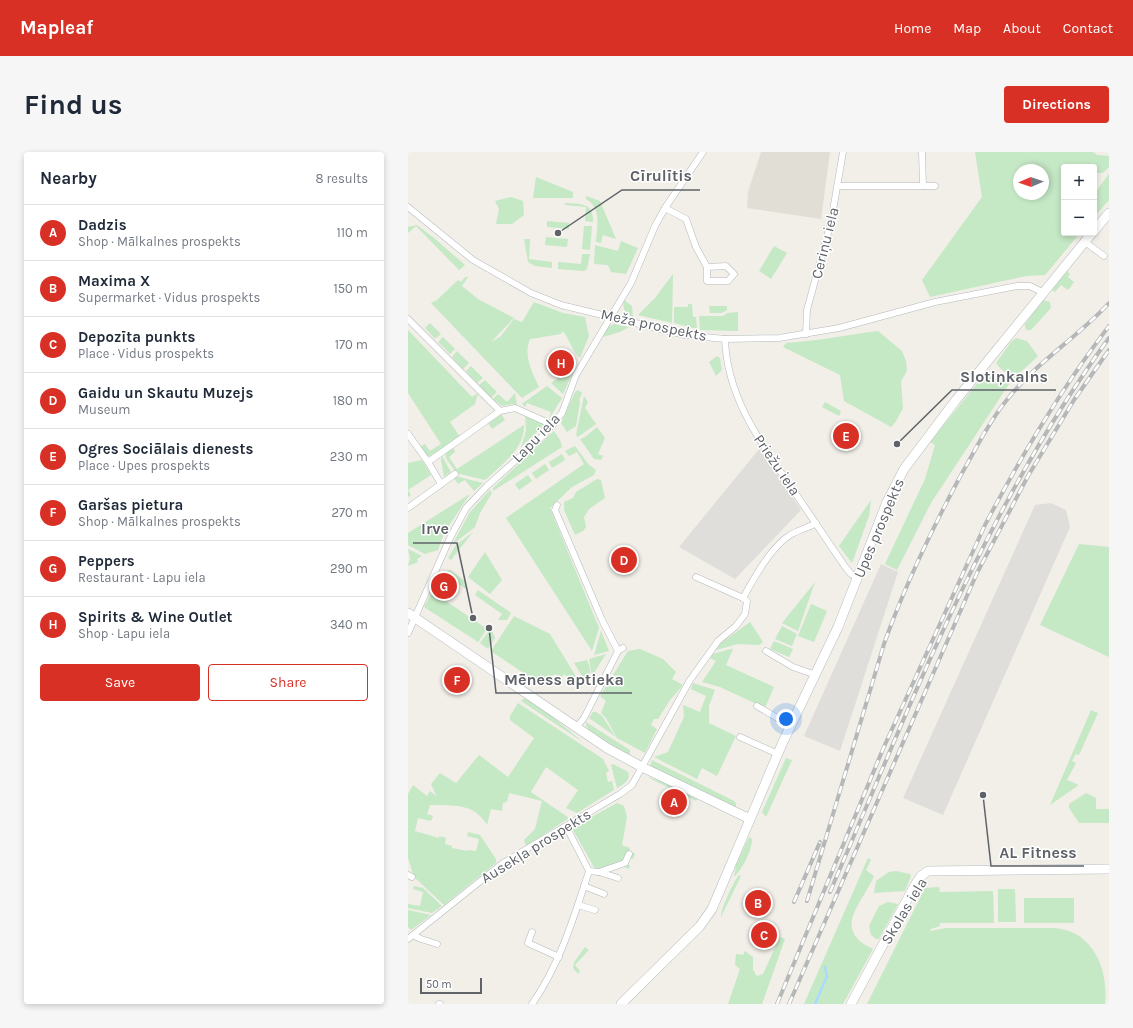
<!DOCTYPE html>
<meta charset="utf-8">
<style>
body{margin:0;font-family:Karla,sans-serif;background:#f6f6f7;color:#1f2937}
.controls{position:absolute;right:12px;top:12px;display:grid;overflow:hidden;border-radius:4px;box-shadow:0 2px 6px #0003}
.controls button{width:36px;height:36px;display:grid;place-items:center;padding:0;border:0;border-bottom:1px solid #e0e1e3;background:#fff;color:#1f2937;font:20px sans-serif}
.compass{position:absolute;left:605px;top:12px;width:36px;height:36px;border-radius:50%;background:#fff;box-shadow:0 2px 6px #0003;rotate:268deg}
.scale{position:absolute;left:12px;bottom:10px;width:62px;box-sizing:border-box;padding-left:4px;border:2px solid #5f6368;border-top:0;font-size:11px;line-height:14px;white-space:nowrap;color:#5f6368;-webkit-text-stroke:3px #fff;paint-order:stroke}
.you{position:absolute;left:378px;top:567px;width:14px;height:14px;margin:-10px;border:3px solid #fff;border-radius:50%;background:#1a73e8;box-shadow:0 0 0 6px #1a73e833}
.badge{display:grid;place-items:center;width:26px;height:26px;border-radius:50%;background:#d93025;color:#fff;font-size:13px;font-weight:700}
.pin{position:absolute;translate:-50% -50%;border:2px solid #fff;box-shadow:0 1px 4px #0006}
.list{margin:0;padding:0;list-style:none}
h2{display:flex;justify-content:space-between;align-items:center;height:52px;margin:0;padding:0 16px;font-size:17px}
h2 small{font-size:13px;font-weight:400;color:#747a83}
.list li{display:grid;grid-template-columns:26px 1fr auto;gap:12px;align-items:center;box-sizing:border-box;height:56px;padding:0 16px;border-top:1px solid #e0e1e3}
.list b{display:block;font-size:15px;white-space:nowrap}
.list p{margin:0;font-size:13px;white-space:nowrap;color:#747a83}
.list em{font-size:13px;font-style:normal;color:#747a83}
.actions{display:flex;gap:8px;padding:12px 16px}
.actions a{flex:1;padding:9px 0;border:1px solid #d93025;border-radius:4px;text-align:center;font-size:14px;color:#d93025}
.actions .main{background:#d93025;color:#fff}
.map{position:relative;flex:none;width:701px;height:852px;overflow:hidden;border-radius:4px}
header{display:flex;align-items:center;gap:24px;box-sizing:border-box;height:56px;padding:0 20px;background:#d93025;color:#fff}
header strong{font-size:19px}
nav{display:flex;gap:22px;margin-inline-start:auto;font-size:14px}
.intro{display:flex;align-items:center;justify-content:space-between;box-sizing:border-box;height:96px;padding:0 24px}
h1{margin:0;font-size:28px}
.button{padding:10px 18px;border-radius:4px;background:#d93025;color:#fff;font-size:14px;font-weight:700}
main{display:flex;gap:24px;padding:0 24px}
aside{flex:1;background:#fff;border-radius:4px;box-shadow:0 2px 6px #0003}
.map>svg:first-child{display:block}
.industrial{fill:#e0deda}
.education{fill:#e1ded6}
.green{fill:#c5e8c5;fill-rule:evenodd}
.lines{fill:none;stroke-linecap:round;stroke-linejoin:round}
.stream{stroke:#aadaff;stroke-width:2.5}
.minor-casing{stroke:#b5b8bc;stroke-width:7}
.secondary-casing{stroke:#b6babf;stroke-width:10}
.minor{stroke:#fff;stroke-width:6}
.secondary{stroke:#fff;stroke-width:9}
.rail-casing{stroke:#b6b7b8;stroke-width:4}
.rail{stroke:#fff;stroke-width:2.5;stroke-dasharray:8;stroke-linecap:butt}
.labels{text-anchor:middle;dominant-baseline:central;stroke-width:3;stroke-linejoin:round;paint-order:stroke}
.street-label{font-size:15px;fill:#5f6368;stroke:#fff}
.leader{fill:none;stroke:#5f6368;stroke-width:1.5}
.callout-dot{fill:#5f6368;stroke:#fff;stroke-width:1.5}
.callout-label{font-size:16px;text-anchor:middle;font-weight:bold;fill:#5f6368;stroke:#fff;stroke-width:3;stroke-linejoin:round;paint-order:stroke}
</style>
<header>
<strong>Mapleaf</strong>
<nav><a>Home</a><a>Map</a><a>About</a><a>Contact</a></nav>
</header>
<div class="intro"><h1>Find us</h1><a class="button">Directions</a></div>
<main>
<aside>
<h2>Nearby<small>8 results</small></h2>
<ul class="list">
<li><span class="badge">A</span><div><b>Dadzis</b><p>Shop · Mālkalnes prospekts</p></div><em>110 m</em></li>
<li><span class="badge">B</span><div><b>Maxima X</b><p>Supermarket · Vidus prospekts</p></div><em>150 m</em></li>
<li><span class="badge">C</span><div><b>Depozīta punkts</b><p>Place · Vidus prospekts</p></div><em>170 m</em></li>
<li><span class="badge">D</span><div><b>Gaidu un Skautu Muzejs</b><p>Museum</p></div><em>180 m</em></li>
<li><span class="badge">E</span><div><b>Ogres Sociālais dienests</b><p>Place · Upes prospekts</p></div><em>230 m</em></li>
<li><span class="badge">F</span><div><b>Garšas pietura</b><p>Shop · Mālkalnes prospekts</p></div><em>270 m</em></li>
<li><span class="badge">G</span><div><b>Peppers</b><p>Restaurant · Lapu iela</p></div><em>290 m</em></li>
<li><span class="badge">H</span><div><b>Spirits &amp; Wine Outlet</b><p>Shop · Lapu iela</p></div><em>340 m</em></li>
</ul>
<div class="actions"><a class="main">Save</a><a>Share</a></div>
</aside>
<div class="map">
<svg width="701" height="852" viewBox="0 0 701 852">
<rect width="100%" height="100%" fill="#f1efe8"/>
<g class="industrial">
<polygon points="352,296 393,358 327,427 271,395"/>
<polygon points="643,351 658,358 662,375 535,663 495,646 627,353"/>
<polygon points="473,412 490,420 432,599 396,584"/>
</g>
<polygon class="education" points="353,0 422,0 413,67 339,56 340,40"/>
<g class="green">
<path d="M567,0H685L689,3L701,4V15L695,21H690L686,18V15H656V81H672L637,123L618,124L522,145L514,128L574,45ZM611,18H635V42H611Z"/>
<polygon points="701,22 701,48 686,65 686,42"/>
<polygon points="128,25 165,40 165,46 125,46"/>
<path d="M178,44L192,49L208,87L195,83L193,91L188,90C189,75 194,56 178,47Z"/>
<polygon points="103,45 115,49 116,63 104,72 88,72 91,57 87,49"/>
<path d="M157,51C172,52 186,50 185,70L177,69L178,55L157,53Z"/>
<polygon points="139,69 161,71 161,77 139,75"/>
<polygon points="9,73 26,86 57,113 51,118 8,74 0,81 0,75"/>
<polygon points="176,74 184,74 182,98 174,97"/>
<polygon points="138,85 160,87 159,95 137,93"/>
<polygon points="116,87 122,87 121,107 144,110 144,116 127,114 120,110"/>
<polygon points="213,89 230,96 218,122 203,120 200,113 186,112 187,93 210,99"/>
<polygon points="366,94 379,101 363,127 351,119"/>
<polygon points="174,102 182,102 179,117 176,119 150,117 150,110 173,112"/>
<polygon points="659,119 662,122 660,125 666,130 660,138 653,133 647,140 644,138"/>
<polygon points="265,122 264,171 230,163 247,146"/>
<path d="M57,125H60L54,134L70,147L106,166L83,190L92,185L106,167L114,170L126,150L155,161L177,165L181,184L172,206C164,199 162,188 155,179L153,182L122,187C115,203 124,220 131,235L114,246L23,151L29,148L50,128L53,130Z"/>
<path d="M216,148L224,154L225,165C217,162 214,156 216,148Z"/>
<polygon points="635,148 642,150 643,156 623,178 619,178 617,176 617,172"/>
<polygon points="280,152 284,152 285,165 288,165 289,177 266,171 266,155 280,155"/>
<polygon points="301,154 319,154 319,158 313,161 302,161"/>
<polygon points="330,160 330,179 292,178 291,164 315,164 319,161"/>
<polygon points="22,171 33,182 27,187 17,176"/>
<polygon points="206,172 221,175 212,180 195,185 200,175"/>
<polygon points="0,178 64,245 70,241 67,252 42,270 52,285 22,304 19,304 12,295 17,292 22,299 33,292 0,241"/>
<path d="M470,179L494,199L498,209L499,219L493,229L495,257C490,263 490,269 483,275L436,249L432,223L375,195L378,191C409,189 439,183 470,179Z"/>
<polygon points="35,185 47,197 42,202 30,190"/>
<polygon points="608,186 619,189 630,204 606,226 593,217 588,211 603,190"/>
<polygon points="49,199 61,211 55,217 44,205"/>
<polygon points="309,204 312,206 314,218 308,224 301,210"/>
<polygon points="63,214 75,226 69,231 58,219"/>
<polygon points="163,217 166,218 155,242 143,231"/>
<polygon points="584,221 603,229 523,351 489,418 477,412 517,327 527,293 522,290 573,227"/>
<polygon points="77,228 89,240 83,246 71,233"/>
<polygon points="139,234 154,246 141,267 143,260 119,251 117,255 114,252"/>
<polygon points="170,238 174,241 171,248 172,250 168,274 159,280 153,271 167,240"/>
<polygon points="107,241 109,253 104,252 94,254 85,247 90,242 99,250"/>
<polygon points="176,244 180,250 177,256 188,272 170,285 168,283"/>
<polygon points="417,250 433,259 431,264 414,255"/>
<polygon points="93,262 97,268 84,277 80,271"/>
<polygon points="117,262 137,272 113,295 118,279"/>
<path d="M116,273C117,297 92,314 77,328L48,321L38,306L37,300L45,295L47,300L41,305L49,317Z"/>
<polygon points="189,275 197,286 190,302 195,304 193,308 186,307 172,287 177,285"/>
<polygon points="146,279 152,288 154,295 85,339 85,336"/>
<polygon points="167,294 180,312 188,318 186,323 164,335 142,356 191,476 184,499 98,366 176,312 169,300 161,304 157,299"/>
<polygon points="154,302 157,308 144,316 141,310"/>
<polygon points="34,304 43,320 36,325 33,308"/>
<polygon points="14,308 23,323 0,338 3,343 0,345 0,311"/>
<polygon points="137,312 141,318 128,327 124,321"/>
<polygon points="120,323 124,329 111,338 107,332"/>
<polygon points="47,324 75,331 66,339 57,328 50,332 45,325"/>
<polygon points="189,327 193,328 197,346 181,357 176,365 178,375 175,379 167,383 156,358 156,350 165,346 168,340"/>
<polygon points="82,338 84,341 72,361 67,375 44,393 62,360"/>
<polygon points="62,342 36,381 30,398 17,402 0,393 0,381"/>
<polygon points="463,348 461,364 444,411 431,394"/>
<polygon points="65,380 43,408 40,406 48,393"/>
<polygon points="671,392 701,395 701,505 632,473"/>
<polygon points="0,397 14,404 9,407 10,410 0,414 2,407"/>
<polygon points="77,400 94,428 82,442 60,425"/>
<polygon points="42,418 56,428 60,438 32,421"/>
<polygon points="407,430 390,479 374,471"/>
<polygon points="25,438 27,438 26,441 79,477 70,490 16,455"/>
<polygon points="70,438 103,461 99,468 90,468 94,462 67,443"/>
<polygon points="403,452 419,459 406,490 390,484"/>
<polygon points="106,464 142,482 175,536 156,522 153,526 147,522 133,533 83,499"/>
<polygon points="342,470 355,490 351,493 330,492 308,498 313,491"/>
<polygon points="374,474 389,482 384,494 367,487"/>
<polygon points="83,476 87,486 80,497 72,491"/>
<polygon points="193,479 201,499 186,503"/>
<polygon points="366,489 385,497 381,505 362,497"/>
<polygon points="232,497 255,507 268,520 264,527 275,533 262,548 250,567 246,567 243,573 249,577 237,601 209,586 198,566 193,561 198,549 192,544 220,499"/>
<polygon points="323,497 325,497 318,513 366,535 357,556 312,535 294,530 308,509 302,506 305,502"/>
<polygon points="198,502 184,524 181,507"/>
<path d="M179,508C183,517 184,523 178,531L166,511Z"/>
<polygon points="285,531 307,538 301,554 301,571 328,584 309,624 294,616 289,627 246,605 260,600 276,565 275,553 292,560 298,544 283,537"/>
<polygon points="115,547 118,547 142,563 175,590 113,549"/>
<path d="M110,551L195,607L201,619L198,621L200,630L204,629L206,638L169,661L158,656L170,638L138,615L123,640L161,666L118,694L116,688L127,677L134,649L101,641L99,650L95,651L94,659L83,657L79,673C65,650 46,654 22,653L19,662L25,664L23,669L10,666L7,679L31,686V684L38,686L37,692L44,694V696L59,699L60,698L68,699L71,687L59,684L60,680L72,683L88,707V711L36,753L6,725L0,706V642L5,633L19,644L22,639L27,643L26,645L28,643L23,632L32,621L48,631L71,603L100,625L126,586L102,568V564Z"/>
<polygon points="683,558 690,561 671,603 668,602 664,609 668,611 659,628 671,633 642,653"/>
<polygon points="185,560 188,560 194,564 208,585 181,566"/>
<polygon points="178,570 222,598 222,603 211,598 181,578 178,574"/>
<polygon points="378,606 384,608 358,665 354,660"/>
<polygon points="244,608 326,649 328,651 328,655 242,614"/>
<path d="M205,612L220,620C223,628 216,632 209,636L203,613Z"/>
<polygon points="239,625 253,629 289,647 288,649"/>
<polygon points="678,641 688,646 688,657 701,657 701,671 671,671 661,656 661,652"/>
<polygon points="209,651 216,654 219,665 214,693 222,696 221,699 227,702 225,707 222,706 220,712 222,714 221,717 216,715 187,717 164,676"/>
<path d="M341,685L344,687C344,699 334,717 326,725L328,713Z"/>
<path d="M460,706L463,708L458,718L466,724C454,752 423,777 465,797L435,852H396Z"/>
<polygon points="488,719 502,722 503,724 497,739 466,741 468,729 481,720"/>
<path d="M331,723L333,724L313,765C312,758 326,729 331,723Z"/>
<polygon points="6,734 15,736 34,754 24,761 0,756 0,752 12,754 15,740 5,737"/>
<path d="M531,735L532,740L585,739L586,771H532V774L523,777L522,779L538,776H646C683,778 701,815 697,852H459L517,736Z"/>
<polygon points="590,737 607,737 608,770 590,770"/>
<rect x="616" y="746" width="50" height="25"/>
<polygon points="480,750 490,752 471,787 468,787 463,783 461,774 471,754"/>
<polygon points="0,758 23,763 3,778 0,775"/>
<polygon points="372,785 377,787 354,852 320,852 332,817 327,813 328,802 335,803 337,799 345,805 345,818 349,824 355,822"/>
<polygon points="177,795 181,798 167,813 172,819 170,822 165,816 166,810"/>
</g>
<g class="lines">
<polyline class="stream" points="407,852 419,824 417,815"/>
<defs>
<g id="minor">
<polyline points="514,0 515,34"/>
<polyline points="430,34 527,34"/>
<polyline points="0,55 65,108 123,141 153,153 277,183 317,187 371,186 431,176 527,150 609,134 622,134 636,141"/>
<polyline points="257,56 278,67 288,95 299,115 318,114 326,122 320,129 299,129 299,115"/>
<polyline points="677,90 696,104"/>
<polyline points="0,167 92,259"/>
<polyline points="398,182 399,158 423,70 435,0"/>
<path d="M317,187C319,246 353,291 385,338C403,364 420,390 438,416L443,422L449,425"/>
<polyline points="0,282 20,310"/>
<polyline points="33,332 20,310 92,259 107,256 145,273"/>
<polyline points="149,353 147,358 194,468 210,499"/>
<polyline points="0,356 47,322"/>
<path d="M335,446C346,426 363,395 382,383C390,378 400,376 408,371"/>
<polyline points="0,481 42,386 58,356 79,334 135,284 154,261 168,223 223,131 247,74 257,56 295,0"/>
<polyline points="358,499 385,515 408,523"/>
<polyline points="349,554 383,574"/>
<polyline points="168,576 176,566 210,499 215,496"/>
<polyline points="332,585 370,602"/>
<polyline points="158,674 181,719"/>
<polyline points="191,720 210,726"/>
<polyline points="0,723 4,725"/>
<polyline points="176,734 196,742"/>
<polyline points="170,753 187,758"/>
<polyline points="124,780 120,791 151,805"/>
<polyline points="5,783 13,787 29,792"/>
<polyline points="0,787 95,711 212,642 224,633 282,528 310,489 328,474 337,462 339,449 335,446 288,425"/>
<polyline points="31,852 32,852"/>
<path d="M124,852C152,812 166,765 181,719L191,720L217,711L221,702"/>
</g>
<g id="secondary">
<polyline points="686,79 701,61"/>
<polyline points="0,461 199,596 234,615 342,667"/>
<polyline points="213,852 292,774 304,757 374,592 430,475 479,350 496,317 548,248 684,81"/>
<polyline points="443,852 507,733 513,724 520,719 701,717"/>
</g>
</defs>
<use href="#minor" class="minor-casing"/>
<use href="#secondary" class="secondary-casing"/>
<use href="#minor" class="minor"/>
<use href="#secondary" class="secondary"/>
<defs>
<g id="rail">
<path d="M422,740C504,550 578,354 701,186"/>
<path d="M399,749L476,492C497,433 524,377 554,321C568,297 580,271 598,249C627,211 669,186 701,151"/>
<polyline points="386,750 412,690"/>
<path d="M369,852L475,597L577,373C613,304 654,236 701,174"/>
<polyline points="381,852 569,421 620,324 666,248 701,198"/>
</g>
</defs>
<use href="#rail" class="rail-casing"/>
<use href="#rail" class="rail"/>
</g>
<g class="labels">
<g class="street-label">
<text transform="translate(417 91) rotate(-76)">Ceriņu iela</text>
<text transform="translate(246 173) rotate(12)">Meža prospekts</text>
<text transform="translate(128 286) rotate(-46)">Lapu iela</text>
<text transform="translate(369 313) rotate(56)">Priežu iela</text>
<text transform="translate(471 376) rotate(-67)">Upes prospekts</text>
<text transform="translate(128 694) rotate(-32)">Ausekļa prospekts</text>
<text transform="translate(496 759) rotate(-59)">Skolas iela</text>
</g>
</g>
<path class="leader" d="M150 81L214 38H292M489 292L544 238H648M65 466L49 391H5M81 476L88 541H224M575 643L583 714H676"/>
<g class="callout-dot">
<circle cx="150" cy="81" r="4"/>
<circle cx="489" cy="292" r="4"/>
<circle cx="65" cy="466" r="4"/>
<circle cx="81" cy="476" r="4"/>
<circle cx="575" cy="643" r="4"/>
</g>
<g class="callout-label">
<text x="253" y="29">Cīrulītis</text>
<text x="596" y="230">Slotiņkalns</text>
<text x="27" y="382">Irve</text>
<text x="156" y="533">Mēness aptieka</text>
<text x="630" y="706">AL Fitness</text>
</g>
</svg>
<div class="controls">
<button>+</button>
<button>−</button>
</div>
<svg class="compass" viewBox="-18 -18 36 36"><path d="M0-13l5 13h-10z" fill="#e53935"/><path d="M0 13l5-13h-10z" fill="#747a83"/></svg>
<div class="scale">50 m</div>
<div class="you"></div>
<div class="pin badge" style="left:266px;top:650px">A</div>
<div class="pin badge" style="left:350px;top:751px">B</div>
<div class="pin badge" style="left:356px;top:783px">C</div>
<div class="pin badge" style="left:216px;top:408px">D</div>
<div class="pin badge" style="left:438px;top:284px">E</div>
<div class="pin badge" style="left:49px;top:528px">F</div>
<div class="pin badge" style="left:36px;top:434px">G</div>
<div class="pin badge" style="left:153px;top:211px">H</div>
</div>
</main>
